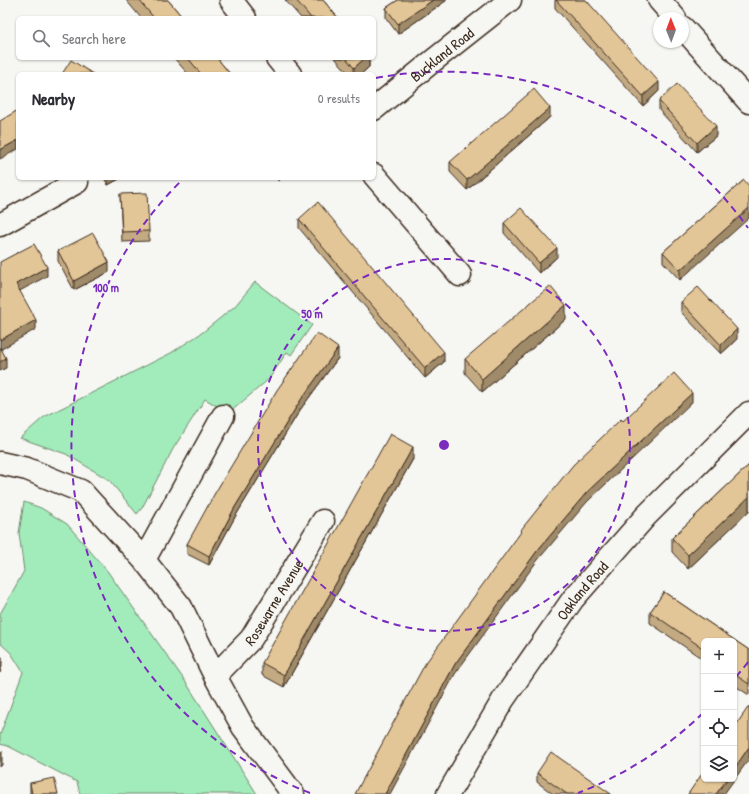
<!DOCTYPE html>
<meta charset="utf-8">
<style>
body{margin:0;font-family:"Patrick Hand",sans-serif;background:#f2f2f3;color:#2b2b33}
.controls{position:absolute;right:12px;bottom:12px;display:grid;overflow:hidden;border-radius:6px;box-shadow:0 1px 3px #0004}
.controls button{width:36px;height:36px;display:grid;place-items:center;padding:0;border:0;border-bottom:1px solid #e1e1e2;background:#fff;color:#2b2b33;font:20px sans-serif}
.compass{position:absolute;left:653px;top:12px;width:36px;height:36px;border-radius:50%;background:#fff;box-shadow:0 1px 3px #0004;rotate:359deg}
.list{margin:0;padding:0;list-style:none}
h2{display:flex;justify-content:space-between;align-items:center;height:52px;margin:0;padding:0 16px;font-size:17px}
h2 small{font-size:13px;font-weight:400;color:#7c7c81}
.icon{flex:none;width:22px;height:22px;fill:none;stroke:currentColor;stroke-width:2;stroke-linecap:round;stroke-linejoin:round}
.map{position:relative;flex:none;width:749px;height:794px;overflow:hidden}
.search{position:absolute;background:#fff;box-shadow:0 1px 3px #0004;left:16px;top:16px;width:360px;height:44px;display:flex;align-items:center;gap:10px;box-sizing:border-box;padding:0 14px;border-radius:6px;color:#7c7c81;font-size:15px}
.panel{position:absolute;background:#fff;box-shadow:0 1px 3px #0004;left:16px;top:72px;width:360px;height:108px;border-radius:6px}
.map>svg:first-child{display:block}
.green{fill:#a2ebba;stroke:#6e8a6c}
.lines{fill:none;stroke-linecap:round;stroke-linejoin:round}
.street-casing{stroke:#3b2a1e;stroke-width:25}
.street{stroke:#f6f6f2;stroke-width:22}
.wall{fill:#c3aa82;stroke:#3b2a1e}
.shaded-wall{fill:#9f8b6a;stroke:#3b2a1e}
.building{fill:#e3c697;stroke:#3b2a1e}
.ring{fill:none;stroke:#7b2cbf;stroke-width:2;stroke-dasharray:7 5}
.labels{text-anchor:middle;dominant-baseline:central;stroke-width:3;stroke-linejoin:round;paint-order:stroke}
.street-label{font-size:15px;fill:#3b2a1e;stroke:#f6f6f2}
.centre{fill:#7b2cbf;stroke:#f6f6f2;stroke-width:2}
.ring-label{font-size:12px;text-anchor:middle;font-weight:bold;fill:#7b2cbf;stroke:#f6f6f2;stroke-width:3;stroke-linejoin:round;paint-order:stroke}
</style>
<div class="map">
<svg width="749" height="794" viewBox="0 0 749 794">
<rect width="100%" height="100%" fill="#f6f6f2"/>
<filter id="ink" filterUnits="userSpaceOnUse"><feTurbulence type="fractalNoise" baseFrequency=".025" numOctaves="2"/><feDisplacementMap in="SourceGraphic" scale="8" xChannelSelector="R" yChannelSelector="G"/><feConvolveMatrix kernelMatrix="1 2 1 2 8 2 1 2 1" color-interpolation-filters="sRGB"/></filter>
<g filter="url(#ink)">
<g class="green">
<polygon points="255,282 312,325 291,355 287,352 269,379 229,413 205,399 173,449 142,508 137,514 109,480 66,454 20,438 44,417 171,353 203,332 235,306"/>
<polygon points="24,502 41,508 67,524 108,572 185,681 257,794 80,794 77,782 8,746 0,744 0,735 23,672 11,653 0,643 0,614 24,571 19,533"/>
</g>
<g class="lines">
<defs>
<g id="street">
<polyline points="231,0 245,18"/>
<polyline points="659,0 675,18"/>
<polyline points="683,28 749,102"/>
<polyline points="277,58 290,74"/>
<path id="s1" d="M374,109L434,60L510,0"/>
<polyline points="374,175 460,275"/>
<polyline points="0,225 77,182"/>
<polyline points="0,463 27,469 81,491 144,560 181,607 215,676 243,727 293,794"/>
<polyline points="144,560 223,416"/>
<path id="s2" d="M215,676L251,639L323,521"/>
<path id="s3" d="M448,794L503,700L573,599L646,516L749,413"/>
</g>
</defs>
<use href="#street" class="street-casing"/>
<use href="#street" class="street"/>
</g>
<g class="wall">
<polygon points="126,0 168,0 183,18 141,18"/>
<polygon points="285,0 323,0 338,18 301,18"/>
<polygon points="398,0 447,0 398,34 386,18 386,8"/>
<polygon points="555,0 586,0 659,91 643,106 555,8"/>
<polygon points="174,58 217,58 230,74 188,74"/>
<polygon points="335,58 369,58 369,67 361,74 349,74"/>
<polygon points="659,101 716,136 697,152 659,110"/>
<polygon points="550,117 467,190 450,172 450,162"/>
<polygon points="104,178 121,178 108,185"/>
<polygon points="744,180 680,280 663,262 663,252"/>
<polygon points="120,194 149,231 149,241 122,242"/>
<polygon points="299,219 444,362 425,378 299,228"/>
<polygon points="504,223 557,257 539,273 504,233"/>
<polygon points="58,251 109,272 74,290 58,261"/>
<polygon points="681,302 737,339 721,354 681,312"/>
<polygon points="566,319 482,392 465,373 465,359"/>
<polygon points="338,358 300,410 235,517 209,565 187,554 187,544"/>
<polygon points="413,459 284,687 262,675 262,663"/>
<polygon points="749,465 749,511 688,569 672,552 672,538"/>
<polygon points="664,592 749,650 749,695 734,685 734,641 704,641 704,660 650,623 650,612"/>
<polygon points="537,773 611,794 553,794 537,782"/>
<polygon points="30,783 58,794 30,794"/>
</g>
<g class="shaded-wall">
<polygon points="433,0 447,0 398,34 398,24"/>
<polygon points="365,58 369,58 369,67 361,74 354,74 354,68"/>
<polygon points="659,82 659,91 643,106 643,96"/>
<polygon points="550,108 550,117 467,190 467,180"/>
<polygon points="716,126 716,136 697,152 697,143"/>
<polygon points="18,140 18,149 0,159 0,150"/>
<polygon points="108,178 121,178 108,185"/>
<polygon points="278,178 281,178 278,181"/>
<polygon points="749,208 749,218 680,280 680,270"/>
<polygon points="557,248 557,257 539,273 539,263"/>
<polygon points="109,262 109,272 74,290 74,281"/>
<polygon points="47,267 47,276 16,293 16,284"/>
<polygon points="566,305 566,319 482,392 482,379"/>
<polygon points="36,320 36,329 0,350 0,340"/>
<polygon points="737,329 737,339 721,354 721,345"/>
<polygon points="338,348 338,358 300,410 235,517 209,565 209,556 235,507 300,401"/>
<polygon points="444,352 444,362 425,378 425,368"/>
<polygon points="6,358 6,368 0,371 0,362"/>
<polygon points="692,393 692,402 587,502 537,561 455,674 390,794 385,794 455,664 537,551 587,492"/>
<polygon points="413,447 413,459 284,687 284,675"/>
<polygon points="749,497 749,511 688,569 688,555"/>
<polygon points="2,657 2,666 0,673 0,663"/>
<polygon points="749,747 749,759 724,794 716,794 727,779 734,779 734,769"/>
<polygon points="2,751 2,765 0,767 0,754"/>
</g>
<g class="building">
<polygon points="139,0 168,0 183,18 154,18"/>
<polygon points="296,0 323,0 338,18 311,18"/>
<polygon points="398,0 433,0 398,24 386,8"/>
<polygon points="556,0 586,0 659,82 643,96"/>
<polygon points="188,58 217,58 230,74 201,74"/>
<polygon points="346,58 365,58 354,68"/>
<polygon points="71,60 93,74 62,74"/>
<polygon points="677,84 716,126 697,143 659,101"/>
<polygon points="534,89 550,108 467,180 450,162"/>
<polygon points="18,110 18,140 0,150 0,121"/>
<polygon points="744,180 749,186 749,208 680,270 663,252"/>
<polygon points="147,193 149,231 122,232 120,194"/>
<polygon points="318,202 444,352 425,368 299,219"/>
<polygon points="521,208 557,248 539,263 504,223"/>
<polygon points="93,233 109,262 74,281 58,251"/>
<polygon points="34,244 47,267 16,284 36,320 0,340 0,262"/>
<polygon points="550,286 566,305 482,379 465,359"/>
<polygon points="698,287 737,329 721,345 681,302"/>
<polygon points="317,333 338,348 300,401 235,507 209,556 187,544 215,493 277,390"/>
<polygon points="0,347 6,358 0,362"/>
<polygon points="674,373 692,393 587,492 537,551 455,664 385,794 355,794 425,664 521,532 520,531 573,465 621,419 623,421"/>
<polygon points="390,434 413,447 284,675 262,663"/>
<polygon points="749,465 749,497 688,555 672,538"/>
<polygon points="664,592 749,650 749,684 734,674 734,641 704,641 704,649 650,612"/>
<polygon points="0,656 2,657 0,663"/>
<polygon points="749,706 749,747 734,769 734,728"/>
<polygon points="551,752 611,794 567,794 537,773"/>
<polygon points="704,771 704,779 727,779 716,794 688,794"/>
<polygon points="54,778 58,794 32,794 30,783"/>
</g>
</g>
<g class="ring">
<circle cx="444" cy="445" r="186"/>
<path d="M748 662A373 373 0 0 1 736 677M703 713A373 373 0 0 1 578 793M310 793A373 373 0 0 1 183 179M376 78A373 373 0 0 1 748 228"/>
</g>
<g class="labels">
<g class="street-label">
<text stroke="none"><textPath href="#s1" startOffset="87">Buckland Road</textPath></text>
<text stroke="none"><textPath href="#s3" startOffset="244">Oakland Road</textPath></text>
<text stroke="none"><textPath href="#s2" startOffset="95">Rosewarne Avenue</textPath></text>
</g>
</g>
<circle cx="444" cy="445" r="6" class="centre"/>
<g class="ring-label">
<text x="106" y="292">100 m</text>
<text x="312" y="318">50 m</text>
</g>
</svg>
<div class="controls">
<button>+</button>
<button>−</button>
<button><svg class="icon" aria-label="locate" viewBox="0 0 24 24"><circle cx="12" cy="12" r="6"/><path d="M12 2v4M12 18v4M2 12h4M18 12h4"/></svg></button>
<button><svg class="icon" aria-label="layers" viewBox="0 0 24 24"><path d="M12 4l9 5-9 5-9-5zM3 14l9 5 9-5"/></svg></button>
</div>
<svg class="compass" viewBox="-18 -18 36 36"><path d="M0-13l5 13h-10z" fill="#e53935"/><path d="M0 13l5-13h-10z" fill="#7c7c81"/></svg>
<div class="search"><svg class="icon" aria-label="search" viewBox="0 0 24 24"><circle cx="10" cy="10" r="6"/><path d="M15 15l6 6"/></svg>Search here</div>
<section class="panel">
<h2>Nearby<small>0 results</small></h2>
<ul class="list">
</ul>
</section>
</div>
